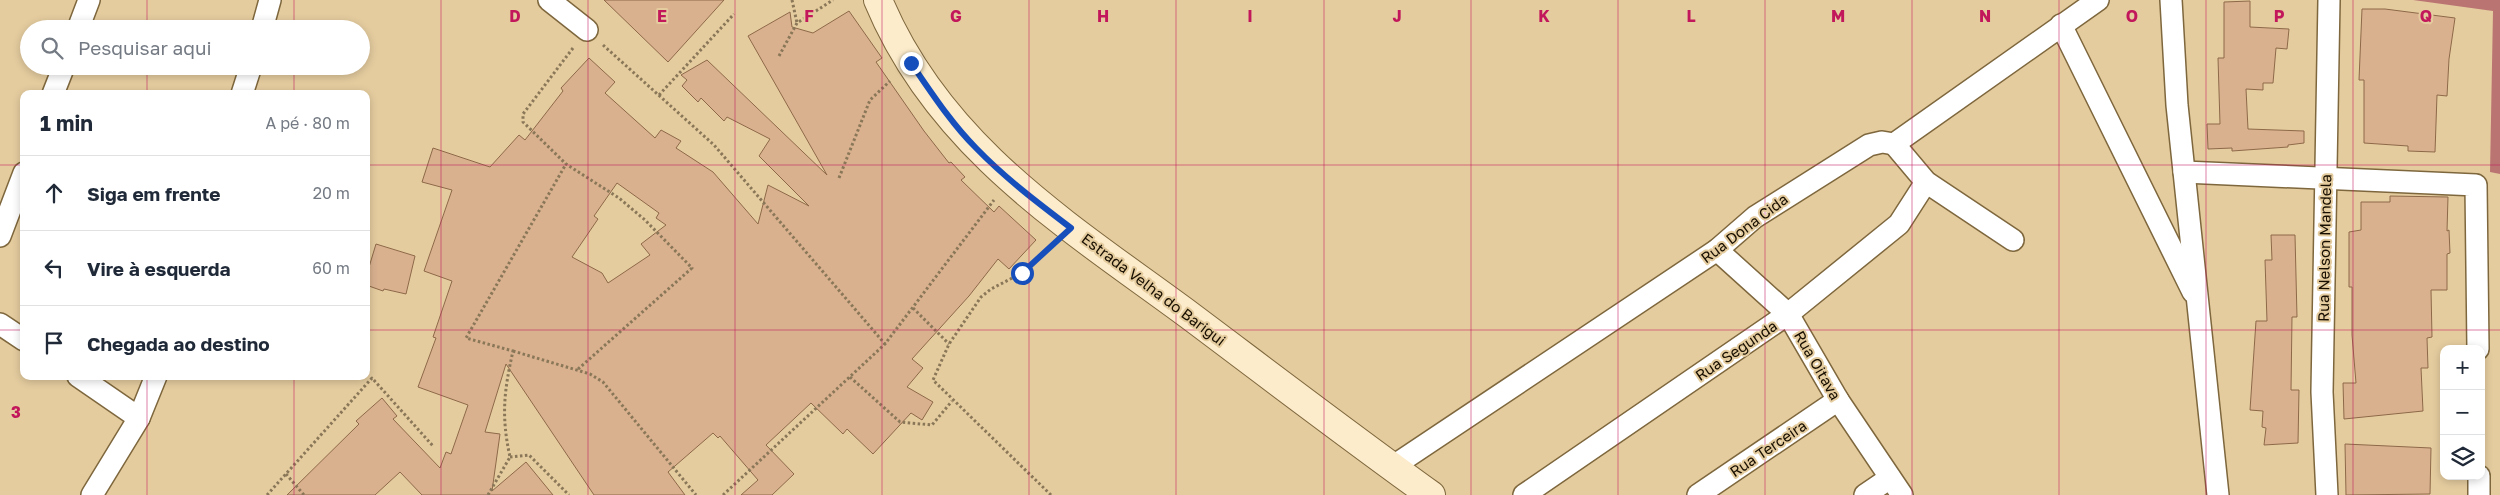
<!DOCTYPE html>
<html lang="pt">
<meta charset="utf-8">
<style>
body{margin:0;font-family:"Golos Text",sans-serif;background:#f6f6f7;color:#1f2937}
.controls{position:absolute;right:15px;bottom:15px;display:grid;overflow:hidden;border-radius:10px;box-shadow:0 2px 8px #0003}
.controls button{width:45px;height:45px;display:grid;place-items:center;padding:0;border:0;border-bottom:1px solid #e0e1e3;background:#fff;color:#1f2937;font:25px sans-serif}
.stop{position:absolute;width:15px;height:15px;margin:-11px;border:4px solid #164fbb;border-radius:50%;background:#fff}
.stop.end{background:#164fbb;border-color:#fff;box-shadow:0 1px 5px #0008}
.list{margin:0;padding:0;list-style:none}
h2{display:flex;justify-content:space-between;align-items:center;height:65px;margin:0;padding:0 20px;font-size:21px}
h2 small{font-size:16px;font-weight:400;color:#747a83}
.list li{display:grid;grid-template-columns:32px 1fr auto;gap:15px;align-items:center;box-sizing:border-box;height:75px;padding:0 20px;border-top:1px solid #e0e1e3}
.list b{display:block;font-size:19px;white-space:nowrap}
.list em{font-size:16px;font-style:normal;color:#747a83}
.icon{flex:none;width:28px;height:28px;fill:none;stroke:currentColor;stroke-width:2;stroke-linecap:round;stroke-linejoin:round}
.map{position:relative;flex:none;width:2500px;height:495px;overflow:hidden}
.search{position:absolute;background:#fff;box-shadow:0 2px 8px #0003;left:20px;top:20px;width:350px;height:55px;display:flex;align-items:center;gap:12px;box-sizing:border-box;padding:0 18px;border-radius:28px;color:#747a83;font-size:19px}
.panel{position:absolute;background:#fff;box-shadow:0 2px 8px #0003;left:20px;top:90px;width:350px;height:290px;border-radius:10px}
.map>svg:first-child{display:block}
.forest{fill:#ba7573}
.building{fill:#d9b18f;stroke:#8e6949;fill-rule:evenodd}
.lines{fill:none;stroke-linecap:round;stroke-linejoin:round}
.street-casing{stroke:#7e673d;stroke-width:24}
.secondary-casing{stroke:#7e673d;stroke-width:30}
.path{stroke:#897758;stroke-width:3;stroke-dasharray:2.5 2.5;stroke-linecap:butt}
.street{stroke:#fff;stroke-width:21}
.secondary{stroke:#fdeccb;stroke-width:28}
.route{stroke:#164fbb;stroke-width:6}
.grid{fill:none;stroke:#c2185b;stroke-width:1;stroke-opacity:0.55}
.labels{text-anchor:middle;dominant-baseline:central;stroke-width:4;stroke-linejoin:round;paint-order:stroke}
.street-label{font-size:15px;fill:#180f01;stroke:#e5cc9f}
.grid-label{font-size:16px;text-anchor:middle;font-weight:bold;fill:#c2185b;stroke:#e5cc9f;stroke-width:4;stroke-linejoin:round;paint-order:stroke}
</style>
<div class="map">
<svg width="2500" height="495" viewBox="0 0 2500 495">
<rect width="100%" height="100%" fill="#e5cc9f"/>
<polygon class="forest" points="2413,0 2500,0 2500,174 2490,172 2493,11"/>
<g class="building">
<polygon points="604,0 724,0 668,62"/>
<polygon points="2250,1 2250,27 2289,29 2287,49 2276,48 2273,83 2263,83 2263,90 2246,89 2248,129 2304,131 2304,143 2288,145 2288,147 2232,151 2232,148 2208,149 2207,124 2220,124 2218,58 2224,58 2224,2"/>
<polygon points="2362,9 2385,9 2455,18 2449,59 2447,96 2437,95 2435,152 2408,151 2408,146 2364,143 2364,80 2359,80"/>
<path d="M849,11L882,58L876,62L924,131L949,163L951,162L965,177L961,180L994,212L999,206L1036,240L1009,269L998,259L969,296L912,359L923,368L907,387L933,402L922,420L911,413L873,454L847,429L843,434L811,403L766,445L794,474L772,495H741L758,480L720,436L718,438L713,433L668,472L685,495H594L506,364L485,432L500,434L492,491L526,462L553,495H422L400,472L375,495H287L359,424L356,421L382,398L397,416L393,419L440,468L446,452L451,454L468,405L418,387L436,338L433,337L452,281L424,271L452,190L422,182L433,148L490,167L519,135L525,140L563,91L561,88L589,58L615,82L605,93L655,138L661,130L681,141L676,148L713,172L758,224L768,185L809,206L759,156L770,139L727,117L724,121L701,98L698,102L682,86L687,80L681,75L707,60L827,175L748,36L790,12L792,27L813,33ZM617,183L659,213L656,218L666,225L641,244L650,255L608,283L602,273L572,257L598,219L594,216Z"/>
<polygon points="2390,196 2448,197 2447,231 2449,230 2450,253 2447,254 2447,290 2431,290 2432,337 2427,338 2428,368 2421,368 2423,411 2344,419 2343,383 2356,383 2352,335 2352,287 2349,287 2349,232 2361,230 2361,202 2390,202"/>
<polygon points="2271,235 2295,235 2297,317 2292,317 2291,390 2299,390 2298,443 2264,445 2266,428 2262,427 2263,411 2250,410 2256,321 2267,321 2265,260 2272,260"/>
<polygon points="376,244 415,256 406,294 384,289 383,291 366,285 366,277"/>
<polygon points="2345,444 2431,448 2430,494 2346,495"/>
</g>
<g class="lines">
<defs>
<g id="street">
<polyline points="549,0 587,30"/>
<polyline points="2171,0 2177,105 2218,495"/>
<polyline points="2061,25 2193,292"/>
<polyline points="78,29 89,0"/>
<polyline points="262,29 270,0"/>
<polyline points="53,94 64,66"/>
<polyline points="242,94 251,66"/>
<polyline points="1894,144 1926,182 2013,240"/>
<polyline points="2184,172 2476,185 2478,349"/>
<polyline points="0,236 24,173"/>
<polyline points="1717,250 1788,314 1838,400 1902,495"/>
<polyline points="0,324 24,340"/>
<polyline points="78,376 139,418 156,376"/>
<polyline points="1392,467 1717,250 1755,217 1869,145 1882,142 1894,144 2098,0"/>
<polyline points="2479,476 2479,495"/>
<polyline points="92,495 139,418"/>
<polyline points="1524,495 1788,314 1899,224 1926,182"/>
<polyline points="1698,495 1838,400"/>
<polyline points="1865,495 1890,478"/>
<polyline points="2327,495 2322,392 2329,0"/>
</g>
<path id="secondary" d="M878,0C939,147 1067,225 1189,315C1269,375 1349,436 1431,495"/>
</defs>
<use href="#street" class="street-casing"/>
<use href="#secondary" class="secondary-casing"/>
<g class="path">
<polyline points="792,0 797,23"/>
<polyline points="603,45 714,145 885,344"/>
<polyline points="573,48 523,114 523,122 566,164 619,198 645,220 692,268 577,370"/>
<polyline points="779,56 797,23 833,0"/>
<polyline points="659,95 734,14"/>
<polyline points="839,178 870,100 890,81"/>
<polyline points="913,308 949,344"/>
<polyline points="513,351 590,374 603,382 696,495"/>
<polyline points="850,377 900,422 932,425 952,401"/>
<polyline points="510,457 529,455 569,495"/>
<polyline points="286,474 304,495"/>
<polyline points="267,495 372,378 433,446"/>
<path d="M488,495L510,457C501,416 504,391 513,351L466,338L566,164"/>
<polyline points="723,495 885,344 994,200"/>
<polyline points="1051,495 933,380 949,344 981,297 991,289 1022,273 1052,246"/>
</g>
<use href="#street" class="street"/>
<use href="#secondary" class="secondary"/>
</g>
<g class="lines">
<path class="route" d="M911,63C931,92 951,123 976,148C1005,178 1038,203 1071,228L1022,273"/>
</g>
<path class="grid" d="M147,0V29M294,0V29M441,0V495M588,0V495M735,0V495M882,0V495M1029,0V495M1176,0V495M1324,0V495M1471,0V495M1618,0V495M1765,0V495M1912,0V495M2059,0V495M2206,0V495M2353,0V495M147,66V94M294,66V94M0,165H24M366,165H2500M0,330H24M366,330H2500M147,376V495M294,376V495"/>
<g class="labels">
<g class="street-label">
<text transform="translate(1744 228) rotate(-37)">Rua Dona Cida</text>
<text transform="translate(2324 248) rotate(-89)">Rua Nelson Mandela</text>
<text transform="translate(1154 289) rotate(37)">Estrada Velha do Barigui</text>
<text transform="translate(1736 350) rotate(-34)">Rua Segunda</text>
<text transform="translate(1818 365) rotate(60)">Rua Oitava</text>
<text transform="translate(1768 448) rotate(-34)">Rua Terceira</text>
</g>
</g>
<g class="grid-label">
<text x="515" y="22">D</text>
<text x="662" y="22">E</text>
<text x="809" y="22">F</text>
<text x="956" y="22">G</text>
<text x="1103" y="22">H</text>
<text x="1250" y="22">I</text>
<text x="1397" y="22">J</text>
<text x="1544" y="22">K</text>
<text x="1691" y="22">L</text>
<text x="1838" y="22">M</text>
<text x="1985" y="22">N</text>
<text x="2132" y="22">O</text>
<text x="2279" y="22">P</text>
<text x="2426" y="22">Q</text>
<text x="16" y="418">3</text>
</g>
</svg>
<div class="controls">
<button>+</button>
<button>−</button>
<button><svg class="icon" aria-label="layers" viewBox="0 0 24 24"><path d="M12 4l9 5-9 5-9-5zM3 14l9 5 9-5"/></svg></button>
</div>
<div class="stop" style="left:1022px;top:273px"></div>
<div class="stop end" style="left:911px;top:63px"></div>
<div class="search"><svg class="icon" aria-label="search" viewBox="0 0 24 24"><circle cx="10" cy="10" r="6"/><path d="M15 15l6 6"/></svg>Pesquisar aqui</div>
<section class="panel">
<h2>1 min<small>A pé · 80 m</small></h2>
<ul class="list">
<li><svg class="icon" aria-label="ahead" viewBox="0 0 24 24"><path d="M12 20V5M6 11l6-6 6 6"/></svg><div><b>Siga em frente</b></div><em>20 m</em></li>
<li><svg class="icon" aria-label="left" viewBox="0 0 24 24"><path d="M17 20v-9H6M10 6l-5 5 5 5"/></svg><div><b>Vire à esquerda</b></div><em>60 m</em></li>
<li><svg class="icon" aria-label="arrive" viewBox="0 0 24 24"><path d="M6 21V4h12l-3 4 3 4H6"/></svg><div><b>Chegada ao destino</b></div></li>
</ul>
</section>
</div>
